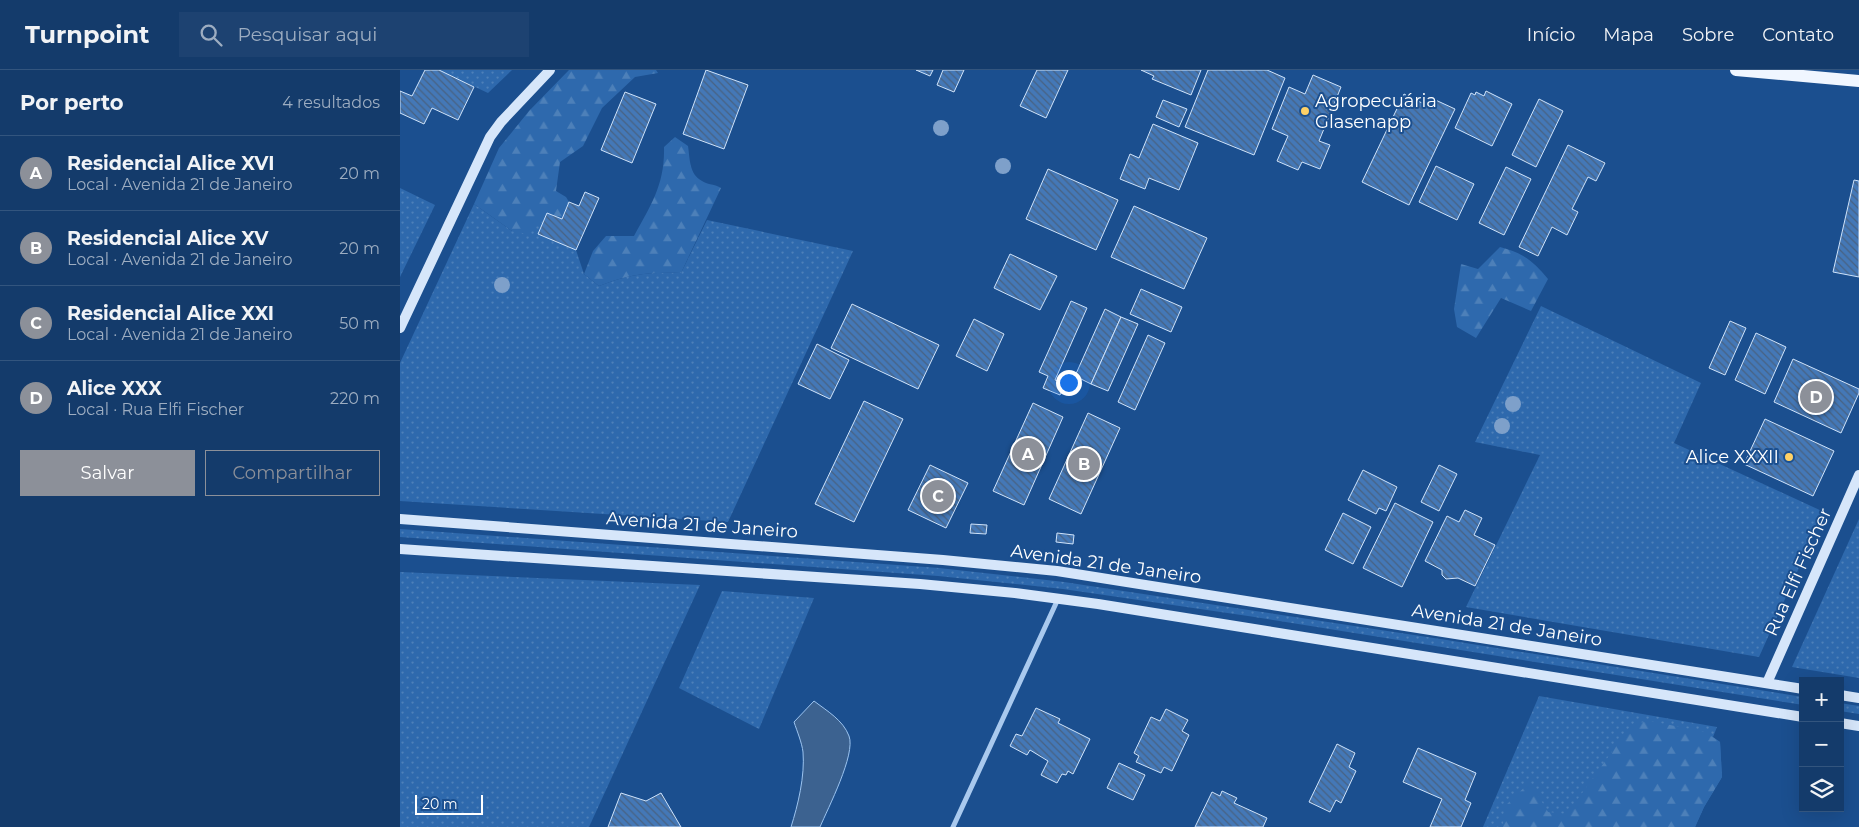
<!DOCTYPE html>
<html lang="pt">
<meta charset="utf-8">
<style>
body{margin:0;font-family:Montserrat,sans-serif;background:#1d4271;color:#f1f3f6}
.controls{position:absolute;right:15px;bottom:15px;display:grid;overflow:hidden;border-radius:0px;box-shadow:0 5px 20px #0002}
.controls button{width:45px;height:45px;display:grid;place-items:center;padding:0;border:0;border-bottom:1px solid #33557e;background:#143b6b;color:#f1f3f6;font:25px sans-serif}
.scale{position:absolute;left:15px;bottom:12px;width:68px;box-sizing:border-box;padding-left:5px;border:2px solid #fff;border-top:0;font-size:14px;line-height:18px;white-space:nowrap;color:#fff;-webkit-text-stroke:4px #1b4f8f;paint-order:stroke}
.you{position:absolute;left:668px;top:312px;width:18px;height:18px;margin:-12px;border:4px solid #fff;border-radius:50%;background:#1a73e8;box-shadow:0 0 0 8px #1a73e833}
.badge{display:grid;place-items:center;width:32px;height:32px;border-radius:50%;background:#8c9099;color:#fff;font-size:16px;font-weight:700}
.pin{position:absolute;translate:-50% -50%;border:2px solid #fff;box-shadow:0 1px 5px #0006}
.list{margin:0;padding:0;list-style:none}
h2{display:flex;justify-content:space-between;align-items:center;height:65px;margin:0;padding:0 20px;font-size:21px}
h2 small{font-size:16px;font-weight:400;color:#9dadc1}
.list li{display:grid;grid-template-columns:32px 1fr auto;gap:15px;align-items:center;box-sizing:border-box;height:75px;padding:0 20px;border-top:1px solid #33557e}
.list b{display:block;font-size:19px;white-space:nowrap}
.list p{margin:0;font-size:16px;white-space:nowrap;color:#9dadc1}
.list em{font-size:16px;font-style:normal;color:#9dadc1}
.actions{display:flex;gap:10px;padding:15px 20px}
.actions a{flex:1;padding:11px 0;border:1px solid #8c9099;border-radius:0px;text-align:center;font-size:18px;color:#8c9099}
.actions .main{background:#8c9099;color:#fff}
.icon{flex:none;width:28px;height:28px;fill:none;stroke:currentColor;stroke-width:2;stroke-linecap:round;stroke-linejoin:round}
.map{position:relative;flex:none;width:1459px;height:757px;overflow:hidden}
header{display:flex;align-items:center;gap:30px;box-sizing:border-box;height:70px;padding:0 25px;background:#143b6b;border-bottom:1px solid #33557e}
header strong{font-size:24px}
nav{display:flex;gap:28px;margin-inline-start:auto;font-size:18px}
.search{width:350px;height:45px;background:#1d4271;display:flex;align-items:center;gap:12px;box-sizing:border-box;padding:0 18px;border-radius:0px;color:#9dadc1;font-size:19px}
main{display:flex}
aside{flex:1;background:#143b6b}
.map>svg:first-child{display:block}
.grass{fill:url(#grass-dots)}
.forest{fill:url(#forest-firs)}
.water{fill:#3c6290;stroke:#9cc4f0}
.building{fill:url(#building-back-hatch);stroke:#cfe3fa}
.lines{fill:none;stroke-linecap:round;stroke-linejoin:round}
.street{stroke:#a9c9ee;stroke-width:5}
.secondary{stroke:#d6e6fa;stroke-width:10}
.primary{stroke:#f0f6ff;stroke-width:12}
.tree{fill:#7ea0ca}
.poi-dot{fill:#ffd166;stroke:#1b4f8f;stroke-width:2}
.labels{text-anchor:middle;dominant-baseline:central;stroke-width:4;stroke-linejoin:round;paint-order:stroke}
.poi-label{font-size:18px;fill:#fff;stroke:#1b4f8f;text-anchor:start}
.street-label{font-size:18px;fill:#fff;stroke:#1b4f8f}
</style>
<header>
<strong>Turnpoint</strong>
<div class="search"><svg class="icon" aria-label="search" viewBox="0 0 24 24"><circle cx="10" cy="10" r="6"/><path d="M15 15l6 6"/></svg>Pesquisar aqui</div>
<nav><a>Início</a><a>Mapa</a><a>Sobre</a><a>Contato</a></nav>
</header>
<main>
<aside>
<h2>Por perto<small>4 resultados</small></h2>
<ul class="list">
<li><span class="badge">A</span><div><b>Residencial Alice XVI</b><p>Local · Avenida 21 de Janeiro</p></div><em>20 m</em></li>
<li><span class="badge">B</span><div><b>Residencial Alice XV</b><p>Local · Avenida 21 de Janeiro</p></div><em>20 m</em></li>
<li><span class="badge">C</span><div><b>Residencial Alice XXI</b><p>Local · Avenida 21 de Janeiro</p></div><em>50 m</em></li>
<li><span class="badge">D</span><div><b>Alice XXX</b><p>Local · Rua Elfi Fischer</p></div><em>220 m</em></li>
</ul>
<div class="actions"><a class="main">Salvar</a><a>Compartilhar</a></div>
</aside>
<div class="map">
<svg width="1459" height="757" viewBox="0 0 1459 757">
<defs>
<pattern id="grass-dots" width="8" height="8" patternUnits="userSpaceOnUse" patternTransform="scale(1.25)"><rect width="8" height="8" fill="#2e69ad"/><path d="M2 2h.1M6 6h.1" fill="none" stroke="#4d80b9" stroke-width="1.8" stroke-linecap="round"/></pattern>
<pattern id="forest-firs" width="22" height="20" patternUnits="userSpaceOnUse" patternTransform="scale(1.25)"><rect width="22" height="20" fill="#2e69ad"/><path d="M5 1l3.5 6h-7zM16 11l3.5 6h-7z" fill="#4d80b9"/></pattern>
<pattern id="building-back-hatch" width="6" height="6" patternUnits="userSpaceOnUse" patternTransform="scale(1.25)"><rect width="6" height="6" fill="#4478b7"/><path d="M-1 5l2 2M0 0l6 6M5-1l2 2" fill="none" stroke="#486282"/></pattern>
</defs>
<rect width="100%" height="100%" fill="#1b4f8f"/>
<g class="grass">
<polygon points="39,0 112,0 88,23"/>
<polygon points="0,118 35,135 0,207"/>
<path d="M74,134L112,161L147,143L138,164L176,180L184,204L199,216C230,204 248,202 281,203L307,150L453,181L328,452L0,431V293Z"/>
<polygon points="1141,236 1301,313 1274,373 1424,442 1359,587 1066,537 1140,385 1075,372"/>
<polygon points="1459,449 1459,608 1392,597"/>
<polygon points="0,459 539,498 664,512 1047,570 1403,627 1403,635 848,546 663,519 538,506 0,467"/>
<polygon points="0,502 300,515 189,757 0,757"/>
<polygon points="322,521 414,528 359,659 279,618"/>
<polygon points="1139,626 1317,657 1313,667 1320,672 1322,707 1304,737 1295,757 1083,757"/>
<polygon points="1440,633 1459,636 1459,644 1440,641"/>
</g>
<g class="forest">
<polygon points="169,0 256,0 258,3 235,7 202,38 183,76 160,92 156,121 166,127 169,132 162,149 147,143 127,164 112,161 74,134 99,78 129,41"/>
<path d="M275,67L288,76C290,89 289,104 302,111C308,115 315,114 321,118L281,203C248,202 230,204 199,216L184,204L193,181L206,166H234C251,135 265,114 264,77Z"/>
<path d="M1100,177C1123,183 1133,191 1148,209L1131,241L1101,228L1076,268L1057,257L1054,239L1061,194L1078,199Z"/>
<polygon points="1250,651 1305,662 1320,672 1322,707 1304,737 1295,757 1103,757 1104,737 1130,712 1148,742 1167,744 1232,654"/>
</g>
<path class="water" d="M414,631C427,641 443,650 449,666C456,684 428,738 420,757H391C398,735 405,706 403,682C402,673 397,661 394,652Z"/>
<g class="building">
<polygon points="25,0 39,0 74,17 58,50 32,38 24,54 0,43 0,21 12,26"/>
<polygon points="306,0 348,15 324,79 283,64"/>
<polygon points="516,0 533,0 530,6"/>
<polygon points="543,0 564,0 554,22 537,15"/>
<polygon points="637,0 668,0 646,48 620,36"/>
<polygon points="741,0 801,0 791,25 752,9 754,6"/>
<polygon points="808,0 867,0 885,8 854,85 785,57"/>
<polygon points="913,5 941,17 919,71 930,75 920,99 902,92 898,100 877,91 888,66 872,59 889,17 905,24"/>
<polygon points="1086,21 1112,34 1092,76 1055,58 1071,23 1075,25 1076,22 1084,26"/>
<polygon points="225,22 256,34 232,93 201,80"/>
<polygon points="1004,24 1026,35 1029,27 1055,39 1009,135 962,112"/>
<polygon points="1139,29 1163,41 1136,97 1112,85"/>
<polygon points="763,30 787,39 779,57 756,47"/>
<polygon points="753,54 798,73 779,120 749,108 745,119 720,109 730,84 739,88"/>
<polygon points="1168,75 1205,93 1196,111 1188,107 1172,139 1178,142 1167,165 1152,157 1138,186 1119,177"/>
<polygon points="1036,96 1074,114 1057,150 1019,132"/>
<polygon points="1106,97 1131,109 1104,165 1079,153"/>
<polygon points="648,99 718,130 696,180 626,149"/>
<polygon points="1454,110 1459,111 1459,207 1433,202"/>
<polygon points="185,122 199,128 176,180 138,164 147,143 162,149 169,132 179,136"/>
<polygon points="734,136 807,168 784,219 711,187"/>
<polygon points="610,184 657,206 640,240 594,218"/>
<polygon points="741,219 782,237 771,262 730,244"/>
<polygon points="671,231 687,238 655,310 665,314 660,325 643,318 648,306 639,302"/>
<polygon points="452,234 539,275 518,319 431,278"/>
<polygon points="705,239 721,247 691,314 675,306"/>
<polygon points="721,247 738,254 708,321 691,314"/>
<polygon points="574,249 604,264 587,301 556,286"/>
<polygon points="1330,251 1346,258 1325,305 1309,298"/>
<polygon points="1356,263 1386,277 1365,324 1335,310"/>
<polygon points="748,265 765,273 735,340 718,332"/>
<polygon points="417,274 449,290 430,329 398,314"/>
<polygon points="1393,289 1459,319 1459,323 1441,363 1374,332"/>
<polygon points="464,331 503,349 454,452 415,434"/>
<polygon points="633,333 663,347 624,435 593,421"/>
<polygon points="688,343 720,358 681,444 649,429"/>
<polygon points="1365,349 1434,381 1413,426 1344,394"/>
<polygon points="530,395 568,413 546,458 508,440"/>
<polygon points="1039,395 1057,404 1039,441 1021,432"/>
<polygon points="963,400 997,417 986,441 979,438 976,444 948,430"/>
<polygon points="995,433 1033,452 1002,517 963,498"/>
<polygon points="1065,440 1082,448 1074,465 1095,475 1075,516 1058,508 1046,509 1042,505 1042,500 1025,491 1047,446 1059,452"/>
<polygon points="943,443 971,457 953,494 925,480"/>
<polygon points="571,454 587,455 586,464 570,463"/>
<polygon points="657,463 674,465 673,474 656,472"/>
<polygon points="636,638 660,649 658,653 690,669 673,704 668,701 666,705 662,704 657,713 641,705 648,691 630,680 627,685 610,676 616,664 622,666"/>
<polygon points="766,639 788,650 782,661 789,665 772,701 764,697 761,703 736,692 739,686 734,683 751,647 760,651"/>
<polygon points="937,674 955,683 949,697 956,701 941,733 936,730 930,742 909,732"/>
<polygon points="1018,678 1076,703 1065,730 1071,733 1061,757 1030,757 1042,729 1003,712"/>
<polygon points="719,693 745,705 733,730 707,718"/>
<polygon points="822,721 837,728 834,733 867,748 863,757 795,757 812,722 820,726"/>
<polygon points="221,723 246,731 261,723 281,757 208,757"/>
</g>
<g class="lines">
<polyline class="street" points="553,757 658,529"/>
<g class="secondary">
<polyline points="0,258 90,67 101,52 150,0"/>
<polyline points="0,449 543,490 657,501 1403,619"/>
<polyline points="0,479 520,514 615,523 698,534 1403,647"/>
<polyline points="1367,613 1459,405"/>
<polyline points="1440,625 1459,628"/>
<polyline points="1440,653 1459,656"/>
</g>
<polyline class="primary" points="1336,0 1459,11"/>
</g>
<g class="tree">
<circle cx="541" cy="58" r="8"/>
<circle cx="603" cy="96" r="8"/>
<circle cx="102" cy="215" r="8"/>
<circle cx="1113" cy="334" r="8"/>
<circle cx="1102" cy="356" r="8"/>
</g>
<g class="poi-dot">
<circle cx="905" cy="41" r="5"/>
<circle cx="1389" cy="387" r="5"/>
</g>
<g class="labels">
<g class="poi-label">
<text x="915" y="31">Agropecuária<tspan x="915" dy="21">Glasenapp</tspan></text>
<text x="1379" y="387" text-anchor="end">Alice XXXII</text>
</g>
<g class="street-label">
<text transform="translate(302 455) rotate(4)">Avenida 21 de Janeiro</text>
<text transform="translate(706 494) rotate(8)">Avenida 21 de Janeiro</text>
<text transform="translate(1398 502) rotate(-66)">Rua Elfi Fischer</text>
<text transform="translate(1107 555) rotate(9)">Avenida 21 de Janeiro</text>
</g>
</g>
</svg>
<div class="controls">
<button>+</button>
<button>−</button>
<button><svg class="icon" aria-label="layers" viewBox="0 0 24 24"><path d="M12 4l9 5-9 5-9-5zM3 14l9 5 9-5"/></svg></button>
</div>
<div class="scale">20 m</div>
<div class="you"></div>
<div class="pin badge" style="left:628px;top:384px">A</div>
<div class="pin badge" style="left:684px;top:394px">B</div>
<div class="pin badge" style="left:538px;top:426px">C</div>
<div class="pin badge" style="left:1416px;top:327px">D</div>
</div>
</main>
